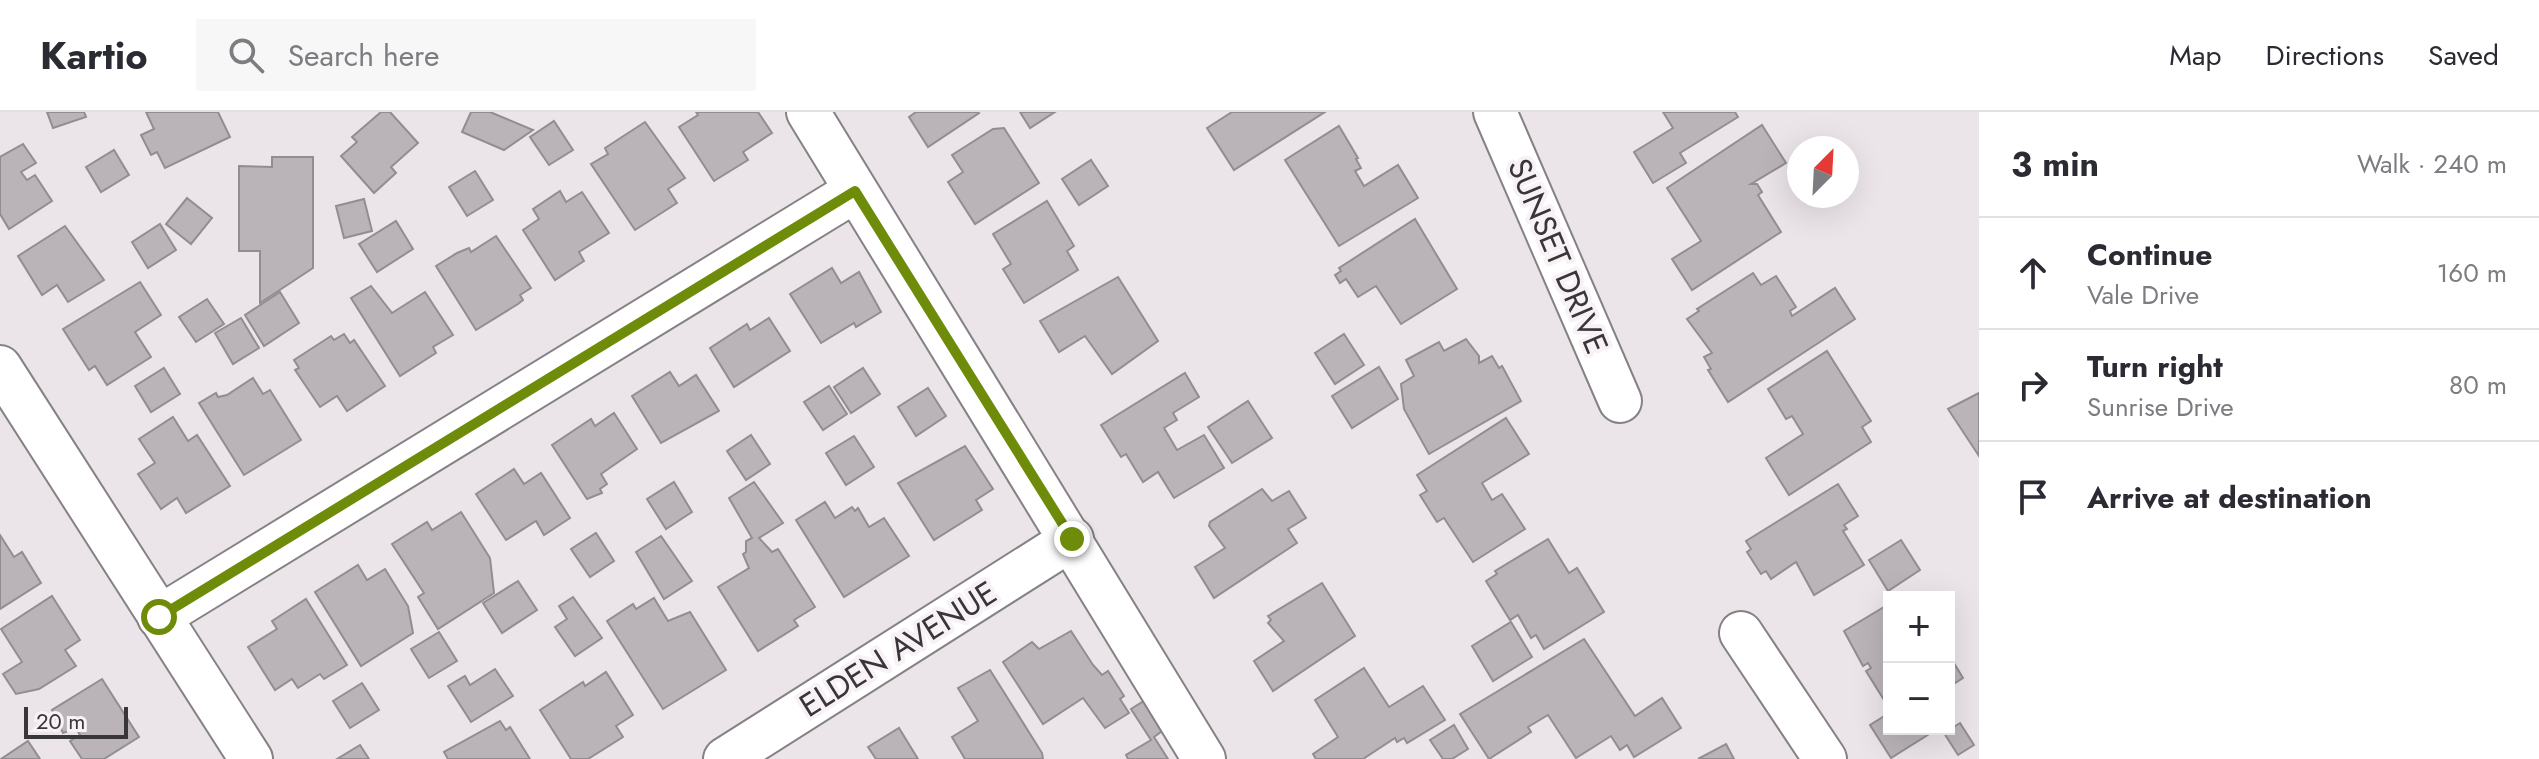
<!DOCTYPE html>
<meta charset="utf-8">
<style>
body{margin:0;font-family:Jost,sans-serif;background:#f7f7f7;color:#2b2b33}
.controls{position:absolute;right:24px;bottom:24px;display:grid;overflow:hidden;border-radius:0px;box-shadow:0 8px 32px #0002}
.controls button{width:72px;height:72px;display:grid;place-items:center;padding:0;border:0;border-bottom:2px solid #e1e1e2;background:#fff;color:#2b2b33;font:40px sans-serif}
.compass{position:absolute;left:1787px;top:24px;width:72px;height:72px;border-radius:50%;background:#fff;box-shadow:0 8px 32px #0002;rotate:24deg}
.scale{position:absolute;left:24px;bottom:20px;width:104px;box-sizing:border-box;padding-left:8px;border:4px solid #383638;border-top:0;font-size:22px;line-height:28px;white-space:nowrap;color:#383638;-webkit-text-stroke:6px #f8f2f7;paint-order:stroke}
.stop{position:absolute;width:24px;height:24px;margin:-18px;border:6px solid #6e8c09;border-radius:50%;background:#fff}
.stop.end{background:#6e8c09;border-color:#fff;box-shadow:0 2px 8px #0008}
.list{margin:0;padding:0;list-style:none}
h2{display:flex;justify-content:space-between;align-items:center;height:104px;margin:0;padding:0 32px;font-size:34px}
h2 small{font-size:26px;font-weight:400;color:#7c7c81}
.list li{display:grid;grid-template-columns:52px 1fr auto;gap:24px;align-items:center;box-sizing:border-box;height:112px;padding:0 32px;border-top:2px solid #e1e1e2}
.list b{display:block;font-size:30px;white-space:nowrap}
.list p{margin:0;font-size:26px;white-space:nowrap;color:#7c7c81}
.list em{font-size:26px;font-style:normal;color:#7c7c81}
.icon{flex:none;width:44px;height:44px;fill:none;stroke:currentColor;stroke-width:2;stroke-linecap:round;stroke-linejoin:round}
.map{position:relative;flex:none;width:1979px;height:647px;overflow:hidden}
header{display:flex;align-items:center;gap:48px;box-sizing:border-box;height:112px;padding:0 40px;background:#fff;border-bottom:2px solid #e1e1e2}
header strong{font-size:38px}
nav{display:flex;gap:44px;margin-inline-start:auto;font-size:28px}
.search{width:560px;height:72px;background:#f7f7f7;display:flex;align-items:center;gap:20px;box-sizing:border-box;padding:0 28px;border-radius:0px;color:#7c7c81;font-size:30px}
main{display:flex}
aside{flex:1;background:#fff}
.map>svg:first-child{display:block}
.building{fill:#bab4b8;stroke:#928d91;stroke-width:2}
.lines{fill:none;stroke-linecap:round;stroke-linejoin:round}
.minor-casing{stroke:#868185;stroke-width:46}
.minor{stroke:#fff;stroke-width:42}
.route{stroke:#6e8c09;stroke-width:10}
.labels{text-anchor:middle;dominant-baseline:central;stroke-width:8;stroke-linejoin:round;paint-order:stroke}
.street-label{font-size:32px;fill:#383638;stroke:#f8f2f7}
</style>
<header>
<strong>Kartio</strong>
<div class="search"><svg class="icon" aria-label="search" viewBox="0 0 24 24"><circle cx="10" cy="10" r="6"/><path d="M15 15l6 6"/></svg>Search here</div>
<nav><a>Map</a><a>Directions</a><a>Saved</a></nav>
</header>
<main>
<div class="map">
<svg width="1979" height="647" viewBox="0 0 1979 647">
<rect width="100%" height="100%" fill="#ebe5e9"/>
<g class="building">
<polygon points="47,0 84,0 86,5 53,16"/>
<polygon points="146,0 218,0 230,25 165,56 157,40 151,43 141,23 154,17"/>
<polygon points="381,0 390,0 418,31 391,55 396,61 374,81 341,44 357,30 352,25"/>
<polygon points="471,0 490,0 533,18 504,38 462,20"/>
<polygon points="696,0 758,0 772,21 743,40 748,48 714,69 679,15 698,3"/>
<polygon points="916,0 978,0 979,1 928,35 909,5"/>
<polygon points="1020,0 1055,0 1030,16"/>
<polygon points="1232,0 1325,0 1234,58 1207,16"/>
<polygon points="1663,0 1735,0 1738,5 1680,41 1686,51 1653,71 1634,40 1673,16"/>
<polygon points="554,9 573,38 549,53 530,25"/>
<polygon points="645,10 685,66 668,77 677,91 635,118 591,52 608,42 605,36"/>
<polygon points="1762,13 1786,51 1751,72 1757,72 1762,80 1758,83 1781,120 1692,178 1672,147 1701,129 1667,76"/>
<polygon points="1339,14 1358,46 1356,47 1361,56 1355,59 1364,74 1398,53 1418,86 1339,134 1285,48"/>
<polygon points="1004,16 1039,71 975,112 948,70 963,60 952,43 993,17"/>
<polygon points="23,32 36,51 21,60 27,68 35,63 52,89 9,117 0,102 0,45"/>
<polygon points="114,38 129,63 101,80 86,55"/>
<polygon points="272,45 313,45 313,156 260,191 260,139 239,139 239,54 272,55"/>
<polygon points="1091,48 1108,74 1079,93 1062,67"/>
<polygon points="475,59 493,88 467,104 449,75"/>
<polygon points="560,79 566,90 582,80 609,121 579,140 584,149 555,168 523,118 539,107 533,97"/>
<polygon points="187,86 212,106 191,132 166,112"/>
<polygon points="364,87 372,119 344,126 336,94"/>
<polygon points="1047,89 1074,134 1067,139 1078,158 1024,191 1003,157 1011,152 993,122"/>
<polygon points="1415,107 1457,177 1401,212 1376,174 1358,185 1346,167 1340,171 1335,163 1341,159 1339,156"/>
<polygon points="396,109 413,137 377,160 359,132"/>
<polygon points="160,112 176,138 148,156 132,130"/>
<polygon points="65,114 104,168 68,190 57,173 42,183 18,144"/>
<polygon points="496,124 531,176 520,183 523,188 518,192 476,218 436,154 457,141 469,136 471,140"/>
<polygon points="832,156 841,171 859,160 881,200 856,215 854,211 821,231 790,182"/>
<polygon points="1753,161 1761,173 1776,164 1796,195 1790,199 1792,204 1835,176 1855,207 1728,290 1708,258 1711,257 1704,245 1712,241 1687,207 1699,199 1697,197"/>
<polygon points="1118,165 1158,229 1112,262 1085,224 1059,240 1040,209"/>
<polygon points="140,170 161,203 135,220 151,245 107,273 95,254 89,258 63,217"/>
<polygon points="371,174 392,201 425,180 453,223 433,235 436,241 400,264 351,186"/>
<polygon points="280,180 299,211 264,234 245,203"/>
<polygon points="207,187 224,212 196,230 179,205"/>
<polygon points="241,206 259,236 233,252 215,221"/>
<polygon points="769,206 790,239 734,275 710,236 747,212 750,218"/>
<polygon points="344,222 350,231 354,228 385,274 347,299 337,284 320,295 295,258 299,256 294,248 331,224 334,228"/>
<polygon points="1344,222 1364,253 1335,272 1315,241"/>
<polygon points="1466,227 1479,244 1479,251 1492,244 1499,256 1502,254 1521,289 1429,342 1404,297 1401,272 1414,264 1406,248 1439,230 1444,239"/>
<polygon points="1827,239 1871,309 1862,315 1871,330 1789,383 1766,346 1803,322 1792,304 1786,307 1768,277"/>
<polygon points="1379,255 1398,287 1352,316 1332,284"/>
<polygon points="164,256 180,282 151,300 135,274"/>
<polygon points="863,256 880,282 851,301 834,275"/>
<polygon points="670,260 679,274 696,263 719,299 661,331 632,284"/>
<polygon points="1185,261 1199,285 1173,301 1177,308 1164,316 1177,338 1204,323 1224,356 1174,386 1158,360 1143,370 1126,342 1121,345 1101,313"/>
<polygon points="253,266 263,282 270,278 301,328 244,363 199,291 216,281 218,285 227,283"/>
<polygon points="829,274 847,302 823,318 804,290"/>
<polygon points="928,276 946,304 916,324 898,295"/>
<polygon points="1979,281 1979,344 1948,297"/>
<polygon points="1248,289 1272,326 1232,351 1208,315"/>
<polygon points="614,301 637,337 601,362 607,372 600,377 602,381 587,387 552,333 591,307 595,314"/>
<polygon points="173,305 188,329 197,323 230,374 186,401 177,386 161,397 138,362 155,351 139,327"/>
<polygon points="1506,306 1529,342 1482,371 1492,388 1502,382 1525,417 1473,450 1444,406 1437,410 1420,383 1427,379 1417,363"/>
<polygon points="751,323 770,352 746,368 727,339"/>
<polygon points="854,324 874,355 846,373 826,341"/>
<polygon points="965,334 993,377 976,388 982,398 934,428 898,371"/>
<polygon points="514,357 524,372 541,361 570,406 544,423 536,409 506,428 476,382"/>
<polygon points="674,370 692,400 666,417 647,387"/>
<polygon points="754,370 783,411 759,426 772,440 778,437 815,495 794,508 798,514 758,539 718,475 749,456 743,442 746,440 746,429 752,426 729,386"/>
<polygon points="1838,372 1858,404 1844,413 1847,417 1843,419 1864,453 1814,483 1796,450 1771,467 1766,459 1761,462 1747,440 1751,437 1746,429"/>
<polygon points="1262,377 1272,389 1289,379 1306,406 1288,417 1297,431 1214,486 1195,455 1225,436 1209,414 1210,410"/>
<polygon points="825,390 835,406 852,395 855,399 858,396 869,415 884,406 909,444 844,485 796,408"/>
<polygon points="461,400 490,446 494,481 438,517 418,485 424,481 392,432 427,410 432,418"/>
<polygon points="596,421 614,449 590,465 571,437"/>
<polygon points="0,423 14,445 22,440 41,471 0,497"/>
<polygon points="661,424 692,469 664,487 636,440"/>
<polygon points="1548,427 1569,461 1577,456 1604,500 1544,537 1536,523 1531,526 1518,503 1510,508 1486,469 1497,462 1495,459"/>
<polygon points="1901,428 1920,458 1888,479 1869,448"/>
<polygon points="358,453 367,468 385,457 408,494 413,521 361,554 315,480"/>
<polygon points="518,469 537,498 502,521 483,491"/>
<polygon points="1322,471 1355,524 1273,579 1254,549 1284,529 1268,511 1271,508 1268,504"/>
<polygon points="52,484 80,528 65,538 76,554 39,577 16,582 3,562 22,550 1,517"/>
<polygon points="573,485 602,526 575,544 555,515 567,507 559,494"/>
<polygon points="654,486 668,509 690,500 726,558 663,597 607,509 633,492 636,497"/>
<polygon points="306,487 347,553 324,567 320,562 298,576 292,567 275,578 248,535 277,517 272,509"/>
<polygon points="1889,492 1889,596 1866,559 1871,556 1868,551 1863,554 1844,519"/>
<polygon points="1511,510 1532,545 1493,569 1472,534"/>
<polygon points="1071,519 1093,553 1102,563 1108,559 1124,584 1120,587 1129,601 1105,616 1083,586 1043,612 1003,550 1032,530 1039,537"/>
<polygon points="439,520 457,549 429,566 411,537"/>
<polygon points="1584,527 1635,604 1662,586 1681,616 1634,645 1627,633 1620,638 1611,624 1576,646 1548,603 1528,615 1531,620 1489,647 1460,602"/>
<polygon points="1949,543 1963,566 1949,575"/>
<polygon points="1364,556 1389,595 1423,574 1445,608 1407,631 1404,626 1397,630 1395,626 1363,647 1316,647 1313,642 1338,625 1315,588"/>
<polygon points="495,557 513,584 471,610 448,574 465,564 470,573"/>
<polygon points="990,558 1042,641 1043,647 965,647 952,625 978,609 958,576"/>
<polygon points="606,560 633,603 616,614 623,625 588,647 571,647 540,598 583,570 585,574"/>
<polygon points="102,567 139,625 104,647 82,647 70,629 80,623 76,616 63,621 52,598"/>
<polygon points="362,571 379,598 350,616 333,589"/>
<polygon points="1147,587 1165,617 1154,625 1168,647 1128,647 1126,643 1151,628 1131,597"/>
<polygon points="1889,601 1889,617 1929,617 1931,621 1891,646 1870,613"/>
<polygon points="500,609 506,618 510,615 530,647 448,647 444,640"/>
<polygon points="1960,611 1974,633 1958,643 1944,621"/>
<polygon points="1454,613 1468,637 1452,647 1443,647 1430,628"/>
<polygon points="899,616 918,647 876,647 868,635"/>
<polygon points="28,629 40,647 1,647"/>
<polygon points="1726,632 1734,647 1698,647"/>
<polygon points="360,633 369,647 337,647"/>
</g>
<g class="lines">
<defs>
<g id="minor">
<polyline points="808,0 1204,647"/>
<polyline points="1495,0 1620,289"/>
<polyline points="0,255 251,647"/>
<polyline points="159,505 855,79"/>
<polyline points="1741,521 1825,647"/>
<polyline points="725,647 1072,427"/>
</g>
</defs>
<use href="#minor" class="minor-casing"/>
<use href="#minor" class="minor"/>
</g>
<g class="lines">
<polyline class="route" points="159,505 855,79 1072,427"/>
</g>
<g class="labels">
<g class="street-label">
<text transform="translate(1558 144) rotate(67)">SUNSET DRIVE</text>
<text transform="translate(898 537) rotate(-32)">ELDEN AVENUE</text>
</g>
</g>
</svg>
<div class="controls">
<button>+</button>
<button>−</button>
</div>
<svg class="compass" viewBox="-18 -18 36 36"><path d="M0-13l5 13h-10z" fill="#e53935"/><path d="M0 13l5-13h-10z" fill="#7c7c81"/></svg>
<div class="scale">20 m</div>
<div class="stop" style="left:159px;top:505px"></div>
<div class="stop end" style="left:1072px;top:427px"></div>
</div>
<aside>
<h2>3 min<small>Walk · 240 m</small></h2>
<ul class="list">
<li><svg class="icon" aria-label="ahead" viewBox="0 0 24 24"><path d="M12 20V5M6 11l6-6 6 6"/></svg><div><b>Continue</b><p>Vale Drive</p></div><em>160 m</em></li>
<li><svg class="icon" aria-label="right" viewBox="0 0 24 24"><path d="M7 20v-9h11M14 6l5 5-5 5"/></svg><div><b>Turn right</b><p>Sunrise Drive</p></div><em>80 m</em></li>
<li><svg class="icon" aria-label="arrive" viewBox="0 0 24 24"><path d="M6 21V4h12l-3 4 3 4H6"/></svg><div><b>Arrive at destination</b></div></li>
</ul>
</aside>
</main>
